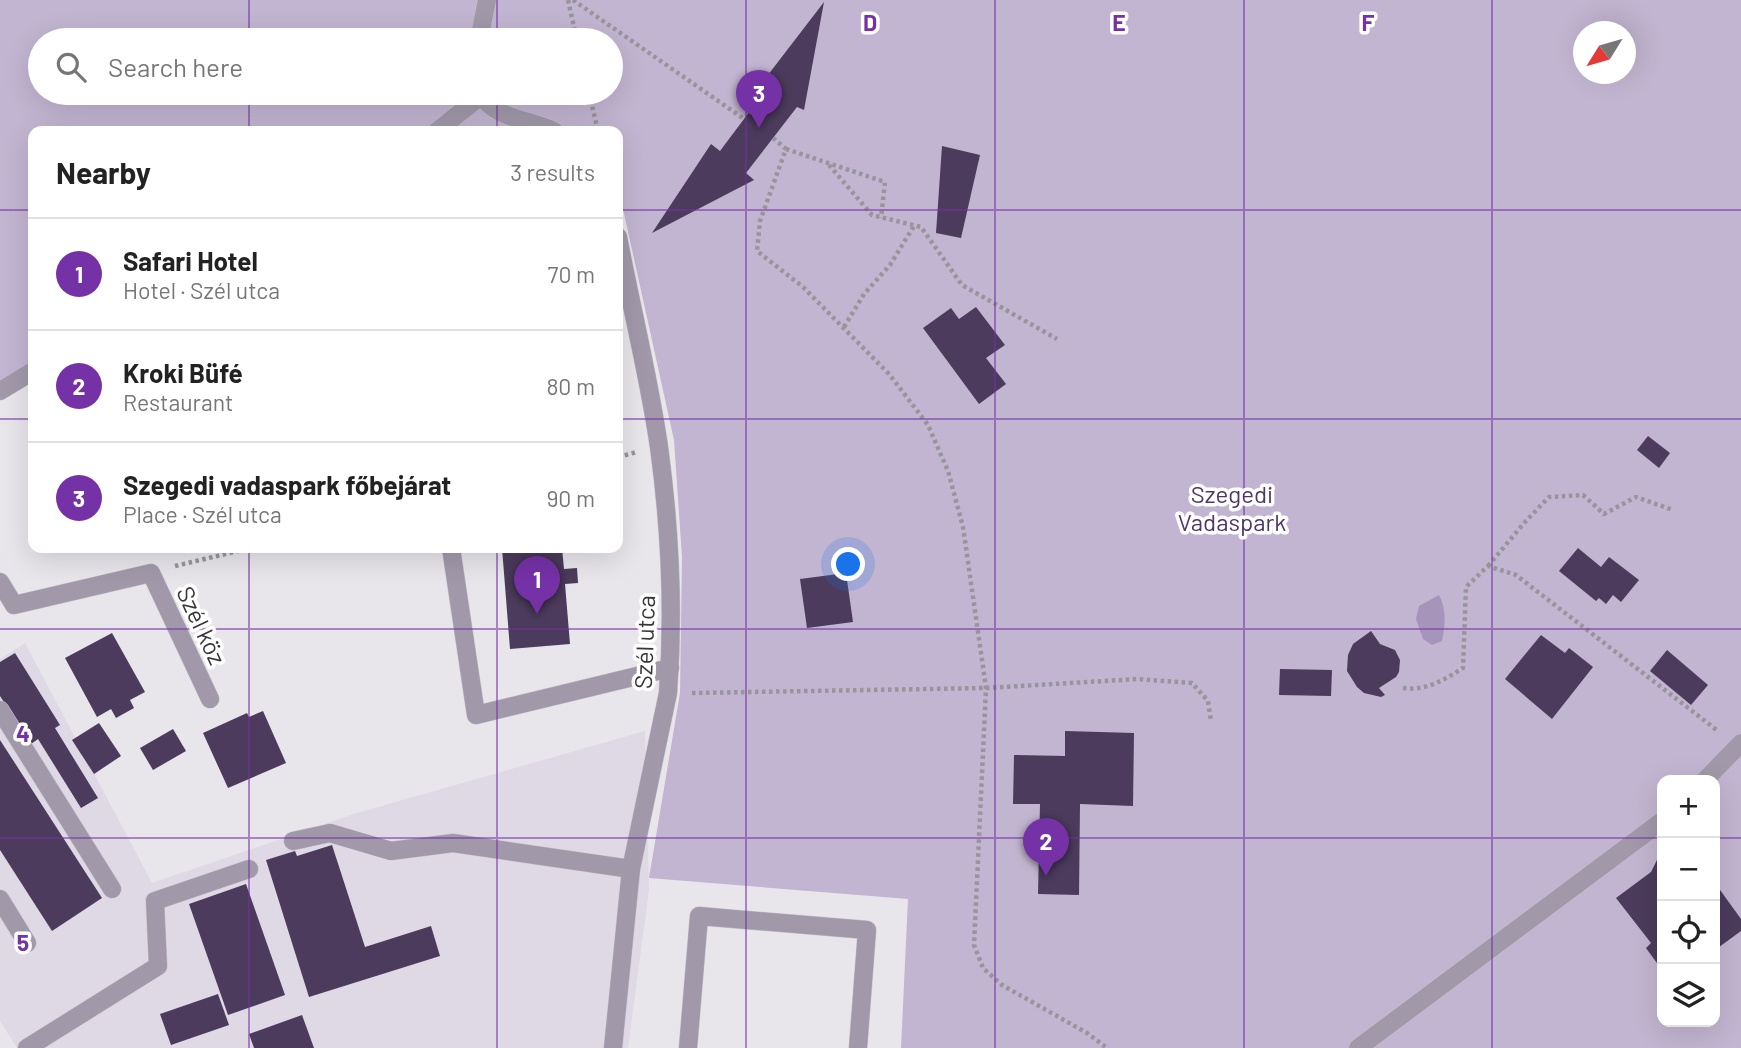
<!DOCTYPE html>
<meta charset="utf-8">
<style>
body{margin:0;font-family:Barlow,sans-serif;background:#f6f6f6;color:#222}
.controls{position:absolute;right:21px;bottom:21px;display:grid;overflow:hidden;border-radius:14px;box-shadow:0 7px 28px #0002}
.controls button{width:63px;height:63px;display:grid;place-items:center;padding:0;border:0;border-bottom:2px solid #e0e0e0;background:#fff;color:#222;font:35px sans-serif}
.compass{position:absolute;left:1573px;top:21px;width:63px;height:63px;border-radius:50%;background:#fff;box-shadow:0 7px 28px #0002;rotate:233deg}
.you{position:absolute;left:849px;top:565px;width:24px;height:24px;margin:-18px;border:5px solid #fff;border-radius:50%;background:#1a73e8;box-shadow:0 0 0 10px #1a73e833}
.badge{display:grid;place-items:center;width:46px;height:46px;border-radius:50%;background:#7531a6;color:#fff;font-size:23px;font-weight:700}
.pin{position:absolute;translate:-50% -58px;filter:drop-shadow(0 2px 4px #0008)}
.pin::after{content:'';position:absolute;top:37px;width:24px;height:21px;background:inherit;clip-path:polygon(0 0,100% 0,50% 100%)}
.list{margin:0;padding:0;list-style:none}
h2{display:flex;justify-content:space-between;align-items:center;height:91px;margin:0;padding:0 28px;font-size:30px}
h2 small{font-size:23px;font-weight:400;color:#767676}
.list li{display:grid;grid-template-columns:46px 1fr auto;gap:21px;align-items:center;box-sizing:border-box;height:112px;padding:0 28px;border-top:2px solid #e0e0e0}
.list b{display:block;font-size:26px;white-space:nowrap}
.list p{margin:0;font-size:23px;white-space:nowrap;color:#767676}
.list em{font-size:23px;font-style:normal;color:#767676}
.icon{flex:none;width:38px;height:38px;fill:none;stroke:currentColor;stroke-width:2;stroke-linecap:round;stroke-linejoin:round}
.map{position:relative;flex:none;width:1741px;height:1048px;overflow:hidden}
.search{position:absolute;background:#fff;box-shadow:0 7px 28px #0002;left:28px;top:28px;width:595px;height:77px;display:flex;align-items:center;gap:18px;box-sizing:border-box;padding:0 24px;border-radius:38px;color:#767676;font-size:26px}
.panel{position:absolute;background:#fff;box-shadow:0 7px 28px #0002;left:28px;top:126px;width:595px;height:427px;border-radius:14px}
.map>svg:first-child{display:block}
.built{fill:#dfd9e6}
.green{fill:#c2b5d1;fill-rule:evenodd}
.water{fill:#a794bb}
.building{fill:#4c3b5c}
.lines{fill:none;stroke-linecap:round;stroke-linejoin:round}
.minor-casing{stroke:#c4c2c7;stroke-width:19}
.path{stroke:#979599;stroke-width:4.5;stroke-dasharray:3.5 3.5;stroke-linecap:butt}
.minor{stroke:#a199aa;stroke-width:18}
.grid{fill:none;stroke:#7531a6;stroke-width:2;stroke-opacity:0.55}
.labels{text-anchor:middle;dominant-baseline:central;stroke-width:7;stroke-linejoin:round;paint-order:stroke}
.park-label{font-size:24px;fill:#4f3467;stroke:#fff}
.street-label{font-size:24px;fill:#363537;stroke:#fff}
.grid-label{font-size:23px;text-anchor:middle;font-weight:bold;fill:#7531a6;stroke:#fff;stroke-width:7;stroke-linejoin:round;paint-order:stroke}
</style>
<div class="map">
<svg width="1741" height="1048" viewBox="0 0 1741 1048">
<rect width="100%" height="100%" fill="#e8e5eb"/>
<polygon class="built" points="25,643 152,883 357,813 645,731 649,890 628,1048 17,1048 0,1021 0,659"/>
<path class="green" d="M0,0H1741V1048H901L908,899L649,878L680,693L682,557L674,440L618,186V131H607L606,129L526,131H33V364L0,382ZM1584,32H1626V74H1584ZM40,40H611V93H40ZM1662,780H1715V1022H1662Z"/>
<path class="water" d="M1439,595C1447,610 1445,625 1442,641L1432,645L1423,639L1416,619L1419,606Z"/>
<g class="building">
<polygon points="824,2 804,110 797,107 746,173 754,180 652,233 711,144 720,151 765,91 758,88"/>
<polygon points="942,146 980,155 961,238 936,233"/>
<polygon points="976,307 1005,345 986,358 1006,384 979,404 923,328 951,308 959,319"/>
<polygon points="1648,436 1670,453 1659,468 1637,450"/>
<polygon points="502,548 562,548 564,569 577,568 578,583 565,584 570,644 510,649"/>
<polygon points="1578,548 1601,567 1609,557 1639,580 1621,602 1613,595 1606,604 1599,598 1596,601 1559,571"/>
<polygon points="846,573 853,622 807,628 800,579"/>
<polygon points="1371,631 1380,644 1395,650 1400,660 1399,672 1396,677 1379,688 1385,695 1381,697 1364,693 1357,687 1347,671 1348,655 1353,644"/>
<polygon points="112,633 145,692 130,700 134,708 116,718 111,709 97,717 65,658"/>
<polygon points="1541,635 1565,653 1569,648 1593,667 1552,719 1505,679"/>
<polygon points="1667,650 1708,685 1691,705 1650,671"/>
<polygon points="15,653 60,725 55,728 98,798 81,808 38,739 31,744 0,696 0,662"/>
<polygon points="1280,669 1332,670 1331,696 1279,695"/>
<polygon points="263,711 286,763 228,788 203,733 247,713 249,717"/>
<polygon points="99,723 121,756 94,774 72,740"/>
<polygon points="173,729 186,751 153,770 140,748"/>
<polygon points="1065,731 1134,733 1133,806 1080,804 1079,895 1038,894 1040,804 1013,804 1014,755 1065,756"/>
<polygon points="0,740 102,898 52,931 0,850"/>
<polygon points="332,845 365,947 431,926 440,956 309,997 266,860 295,851 297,856"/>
<polygon points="1657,860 1662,862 1662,970 1646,948 1651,943 1616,898 1651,872"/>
<polygon points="1715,883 1741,919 1741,931 1715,950"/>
<polygon points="246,884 285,995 228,1015 189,904"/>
<polygon points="218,994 229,1025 171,1045 160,1014"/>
<polygon points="302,1015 314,1048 254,1048 249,1034"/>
</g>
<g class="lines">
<defs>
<g id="minor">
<polyline points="479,40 487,0"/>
<path d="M480,93C493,119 530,119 554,131"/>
<polyline points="437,131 481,96"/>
<polyline points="0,391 33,371"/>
<polyline points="451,548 476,715 670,668"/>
<polyline points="0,582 14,605 151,573 210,699"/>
<polyline points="0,710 112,889"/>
<polyline points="1705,780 1741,743"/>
<polyline points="293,841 330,833 391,851 453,843 631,869"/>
<polyline points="0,899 27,943"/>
<polyline points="27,1048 158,966 155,901 249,869"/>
<path d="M613,1048L631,869L668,693C674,612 670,528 659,447C649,377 631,306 618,237"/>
<polyline points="688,1048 699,916 867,930 858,1048"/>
<polyline points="1358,1048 1662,821"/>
</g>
</defs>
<use href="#minor" class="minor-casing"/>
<g class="path">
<polyline points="568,0 577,40"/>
<polyline points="573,0 744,119"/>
<polyline points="589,93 598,131"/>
<polyline points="773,138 786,149 760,221 757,251 803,287 889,374 928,425 948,471 963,527 986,688 974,945 983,968 1002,985 1087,1033 1107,1048"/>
<polyline points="786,149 885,182 881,218"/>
<polyline points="829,165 872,215 921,227 962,285 1057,339"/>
<polyline points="844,327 864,294 890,265 914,226"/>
<polyline points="618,457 637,452"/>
<polyline points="175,566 251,548"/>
<polyline points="1488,566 1525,522 1549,497 1583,495 1604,514 1636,497 1673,510"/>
<path d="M1403,688C1426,691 1444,680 1463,668L1466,587L1488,566L1516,575L1718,731"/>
<polyline points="692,693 986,688 1138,679 1192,683 1208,701 1211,721"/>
</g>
<use href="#minor" class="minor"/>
</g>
<path class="grid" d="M249,0V40M497,0V40M746,0V1048M995,0V1048M1244,0V1048M1492,0V1048M249,93V131M497,93V131M0,210H33M618,210H1741M0,419H33M618,419H1741M249,548V1048M497,548V1048M0,629H1741M0,838H1662M1715,838H1741"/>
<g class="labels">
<g class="park-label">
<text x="1232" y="493">Szegedi<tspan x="1232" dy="28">Vadaspark</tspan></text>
</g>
<g class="street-label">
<text transform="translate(202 625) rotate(65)">Szél köz</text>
<text transform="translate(644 642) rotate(-88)">Szél utca</text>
</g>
</g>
<g class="grid-label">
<text x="870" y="31">D</text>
<text x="1119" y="31">E</text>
<text x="1368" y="31">F</text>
<text x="23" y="742">4</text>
<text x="23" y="951">5</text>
</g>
</svg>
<div class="controls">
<button>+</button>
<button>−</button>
<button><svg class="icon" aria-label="locate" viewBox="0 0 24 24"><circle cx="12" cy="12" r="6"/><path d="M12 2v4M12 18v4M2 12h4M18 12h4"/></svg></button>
<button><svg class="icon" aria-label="layers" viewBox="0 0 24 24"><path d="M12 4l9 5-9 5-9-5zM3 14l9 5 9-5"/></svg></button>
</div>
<svg class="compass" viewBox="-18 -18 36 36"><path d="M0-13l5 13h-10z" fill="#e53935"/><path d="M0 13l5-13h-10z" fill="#767676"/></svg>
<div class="you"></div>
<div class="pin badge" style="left:537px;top:614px">1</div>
<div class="pin badge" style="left:1046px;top:876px">2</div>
<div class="pin badge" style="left:759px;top:128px">3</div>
<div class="search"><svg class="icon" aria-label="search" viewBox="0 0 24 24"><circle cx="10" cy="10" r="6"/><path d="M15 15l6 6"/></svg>Search here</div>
<section class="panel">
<h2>Nearby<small>3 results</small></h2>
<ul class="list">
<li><span class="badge">1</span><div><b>Safari Hotel</b><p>Hotel · Szél utca</p></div><em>70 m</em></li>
<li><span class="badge">2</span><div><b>Kroki Büfé</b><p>Restaurant</p></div><em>80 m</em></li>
<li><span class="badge">3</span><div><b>Szegedi vadaspark főbejárat</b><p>Place · Szél utca</p></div><em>90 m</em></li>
</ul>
</section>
</div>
